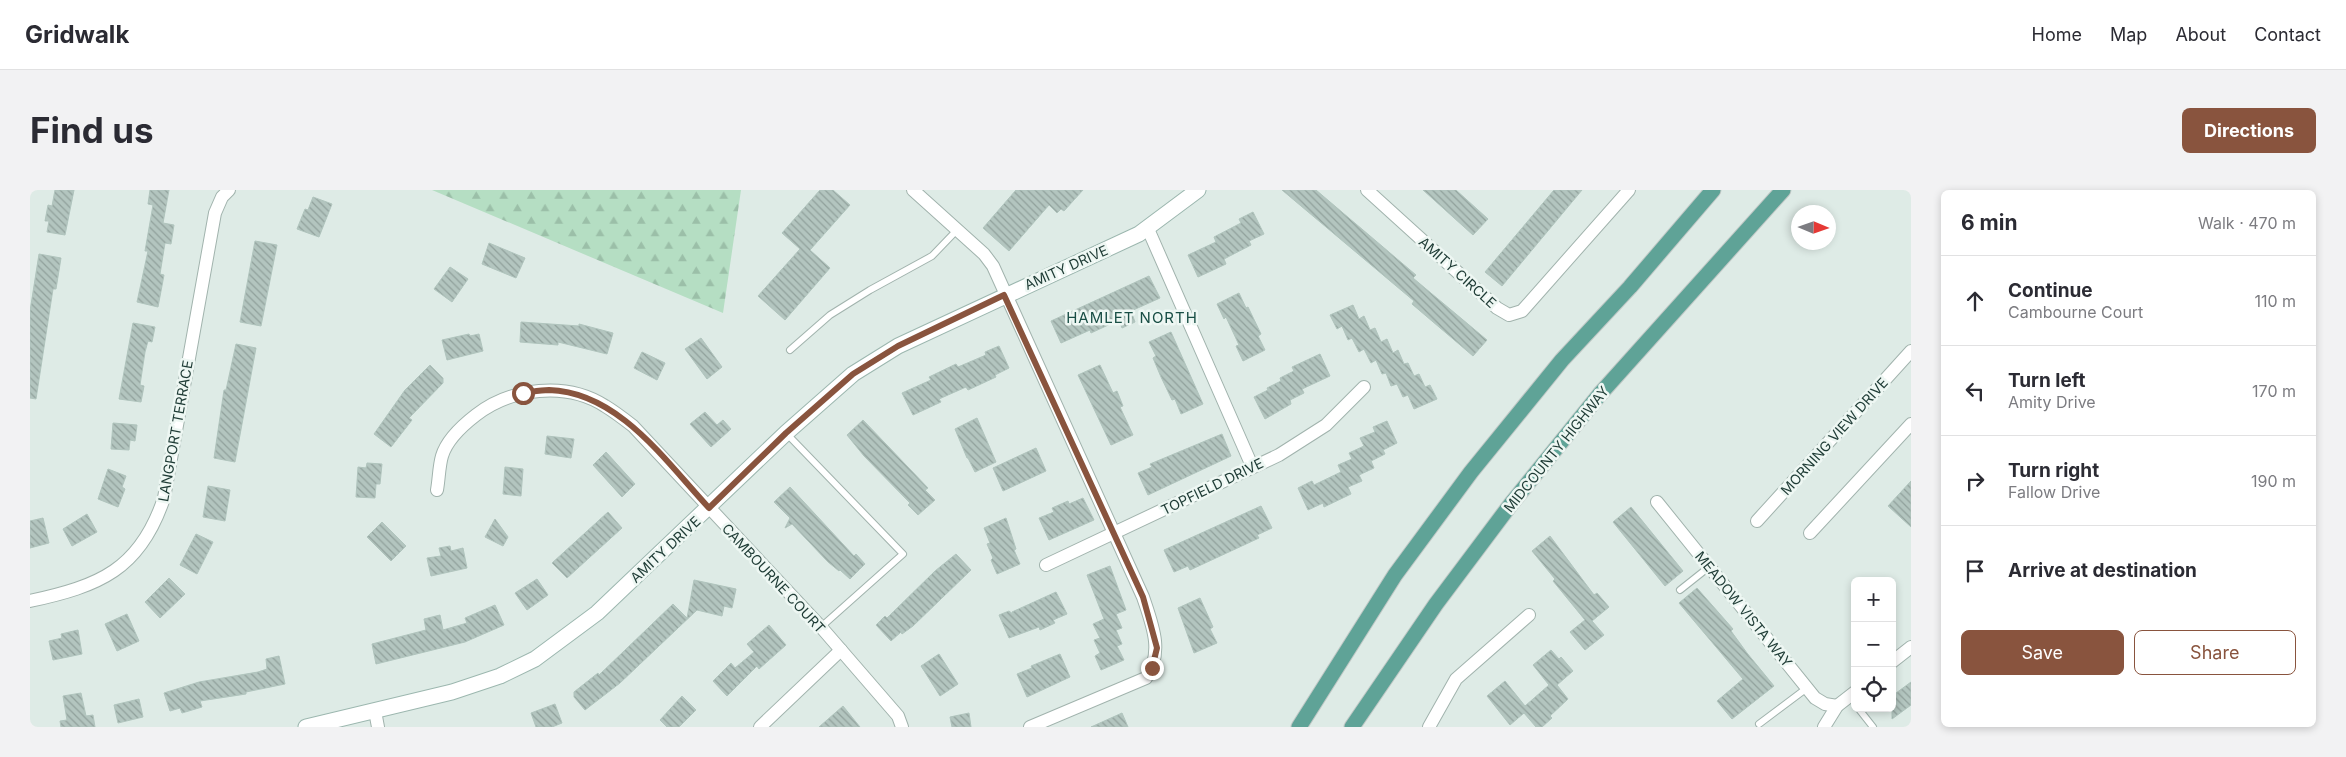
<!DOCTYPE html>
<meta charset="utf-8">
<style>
body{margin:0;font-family:Inter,sans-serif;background:#f2f2f3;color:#2b2b33}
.controls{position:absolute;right:15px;bottom:15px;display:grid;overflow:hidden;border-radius:8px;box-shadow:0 2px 8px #0003}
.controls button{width:45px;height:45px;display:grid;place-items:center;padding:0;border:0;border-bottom:1px solid #e1e1e2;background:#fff;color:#2b2b33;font:25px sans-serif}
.compass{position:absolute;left:1761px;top:15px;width:45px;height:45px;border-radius:50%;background:#fff;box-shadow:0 2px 8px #0003;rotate:92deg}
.stop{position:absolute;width:15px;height:15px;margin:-11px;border:4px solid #89543e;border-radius:50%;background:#fff}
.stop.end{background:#89543e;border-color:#fff;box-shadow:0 1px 5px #0008}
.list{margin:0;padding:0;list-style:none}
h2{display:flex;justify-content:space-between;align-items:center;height:65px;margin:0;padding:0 20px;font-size:21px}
h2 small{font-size:16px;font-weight:400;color:#7c7c81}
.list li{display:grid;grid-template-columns:32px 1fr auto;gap:15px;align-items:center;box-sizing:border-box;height:90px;padding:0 20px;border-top:1px solid #e1e1e2}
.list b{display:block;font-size:19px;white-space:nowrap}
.list p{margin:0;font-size:16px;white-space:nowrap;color:#7c7c81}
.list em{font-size:16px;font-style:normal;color:#7c7c81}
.actions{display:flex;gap:10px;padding:15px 20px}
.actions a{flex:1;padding:11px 0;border:1px solid #89543e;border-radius:8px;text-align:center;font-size:18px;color:#89543e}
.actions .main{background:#89543e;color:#fff}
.icon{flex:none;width:28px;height:28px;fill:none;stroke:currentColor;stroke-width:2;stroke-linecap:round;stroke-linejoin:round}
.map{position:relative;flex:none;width:1881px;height:537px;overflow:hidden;border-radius:8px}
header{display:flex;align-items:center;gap:30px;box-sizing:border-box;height:70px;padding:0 25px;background:#fff;border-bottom:1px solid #e1e1e2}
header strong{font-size:24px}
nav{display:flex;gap:28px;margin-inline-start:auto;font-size:18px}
.intro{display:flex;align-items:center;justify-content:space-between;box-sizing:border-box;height:120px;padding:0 30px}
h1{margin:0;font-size:35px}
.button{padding:12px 22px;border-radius:8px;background:#89543e;color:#fff;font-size:18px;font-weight:700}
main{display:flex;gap:30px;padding:0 30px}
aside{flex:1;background:#fff;border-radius:8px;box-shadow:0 2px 8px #0003}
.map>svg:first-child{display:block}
.forest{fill:url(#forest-firs)}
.building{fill:url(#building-back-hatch);stroke:#b0c4bd}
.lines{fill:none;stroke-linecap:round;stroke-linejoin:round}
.lane-casing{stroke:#a1b3ad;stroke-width:8}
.street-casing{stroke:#a1b3ad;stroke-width:14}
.secondary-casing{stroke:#9cb7af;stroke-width:17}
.primary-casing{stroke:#c0c8c6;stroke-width:17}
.lane{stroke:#fff;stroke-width:6}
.street{stroke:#fff;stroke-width:12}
.secondary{stroke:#fff;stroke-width:15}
.primary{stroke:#5fa397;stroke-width:15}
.route{stroke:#89543e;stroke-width:6}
.labels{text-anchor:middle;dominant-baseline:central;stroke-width:5;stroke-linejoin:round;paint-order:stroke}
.street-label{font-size:14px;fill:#1e3b35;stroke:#eef7f3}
.neighbourhood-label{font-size:15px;letter-spacing:1px;fill:#194e45;stroke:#eef7f3}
</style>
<header>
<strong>Gridwalk</strong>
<nav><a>Home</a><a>Map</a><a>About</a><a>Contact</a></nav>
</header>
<div class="intro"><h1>Find us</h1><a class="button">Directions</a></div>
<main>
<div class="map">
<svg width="1881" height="537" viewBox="0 0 1881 537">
<defs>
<pattern id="forest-firs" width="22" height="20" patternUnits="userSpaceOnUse" patternTransform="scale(1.25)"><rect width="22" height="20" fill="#b5dec3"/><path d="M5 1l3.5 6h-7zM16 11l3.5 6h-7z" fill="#9bbfa8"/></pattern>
<pattern id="building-back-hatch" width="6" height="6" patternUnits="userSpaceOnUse" patternTransform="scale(1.25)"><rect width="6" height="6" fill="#b3c5bf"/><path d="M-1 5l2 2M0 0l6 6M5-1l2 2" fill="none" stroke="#91a19c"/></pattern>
</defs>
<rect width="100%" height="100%" fill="#deebe6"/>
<polygon class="forest" points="402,0 711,0 693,123"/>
<g class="building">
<polygon points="25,0 44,0 35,45 17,42 19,31 15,31 18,15 22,16"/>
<polygon points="120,0 139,0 133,33 144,35 141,54 135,53 130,84 134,85 128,117 107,112 118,61 115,61 123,15 118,14"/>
<polygon points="790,0 803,0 820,15 780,60 800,78 755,130 728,106 770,59 752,43"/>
<polygon points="986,0 1053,0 1034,21 1031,19 1027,23 1019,15 979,61 953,38"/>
<polygon points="1252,0 1286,0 1386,85 1383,88 1457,150 1443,166 1382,114 1384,111"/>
<polygon points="1393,0 1426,0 1458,29 1443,45"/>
<polygon points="1524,0 1552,0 1472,96 1455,82"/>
<polygon points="283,7 302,14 289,47 267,39 275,19 278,20"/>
<polygon points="1223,22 1234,44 1219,51 1221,55 1194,69 1196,74 1168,87 1158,65 1186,52 1184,47 1211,33 1209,29"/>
<polygon points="225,51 247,55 231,136 210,132"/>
<polygon points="459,53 495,68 486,88 452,74"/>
<polygon points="9,64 31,68 26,99 23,99 6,209 0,208 0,121"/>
<polygon points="420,77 438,89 422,112 404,99"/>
<polygon points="1119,86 1130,108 1101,121 1105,132 1092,138 1089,130 1061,143 1060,140 1031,153 1021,131"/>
<polygon points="1209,103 1216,118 1218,117 1231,144 1228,146 1235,160 1213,171 1206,156 1209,155 1196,127 1194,129 1187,114"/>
<polygon points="1323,115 1329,129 1334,126 1340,140 1345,138 1351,152 1357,149 1363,163 1368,160 1374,174 1378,173 1384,186 1389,184 1395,197 1400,195 1407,209 1384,219 1378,205 1373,207 1367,194 1361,196 1356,183 1352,184 1346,170 1341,173 1334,159 1329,162 1322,148 1318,150 1312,136 1307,139 1300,125"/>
<polygon points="491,132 549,136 549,134 583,143 577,164 528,152 528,155 490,152"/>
<polygon points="103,133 125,137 122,152 118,151 115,162 110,195 114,196 111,212 89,209"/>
<polygon points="1141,142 1173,214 1151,224 1145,209 1142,210 1131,187 1123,168 1126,166 1119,152"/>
<polygon points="439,144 440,146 449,144 453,161 417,170 412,150"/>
<polygon points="671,148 692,177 677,189 655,159"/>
<polygon points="206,154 226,158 205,272 184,268 194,200 196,200"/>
<polygon points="969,156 979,178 965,185 966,187 938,200 936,197 909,209 911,212 883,225 872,203 901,190 899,187 926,174 928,177 956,165 955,162"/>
<polygon points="612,162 635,173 627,190 604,178"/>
<polygon points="1290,164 1300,186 1272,199 1274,203 1260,210 1261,214 1235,229 1224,207 1238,200 1237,198 1251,191 1250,188 1264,181 1262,177"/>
<polygon points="400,175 413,188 413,193 379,228 382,230 361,257 344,244 375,200"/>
<polygon points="1070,175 1083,203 1087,201 1093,216 1090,217 1103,245 1081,255 1048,185"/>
<polygon points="675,222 687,235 693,230 701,239 681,257 660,234"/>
<polygon points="947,228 966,272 945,282 938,268 937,268 925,239"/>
<polygon points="833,230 898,298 895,300 905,310 888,325 878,315 880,313 834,266 817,245"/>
<polygon points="1357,231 1367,253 1353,260 1355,264 1341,271 1344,278 1329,285 1332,291 1318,297 1321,304 1294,317 1293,313 1278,320 1268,298 1282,291 1284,295 1311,282 1308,275 1322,269 1319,263 1334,256 1330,248 1345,242 1343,237"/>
<polygon points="83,233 107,235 105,251 100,250 99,260 81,259"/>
<polygon points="1192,244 1201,266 1118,305 1108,283 1122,277 1120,274"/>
<polygon points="517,246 544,249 541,268 515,264"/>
<polygon points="1006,258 1016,281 973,301 963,278"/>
<polygon points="576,262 605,294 592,307 563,275"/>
<polygon points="337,273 352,274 350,294 346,294 345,308 326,307 328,277 336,278"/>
<polygon points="475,277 493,279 491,306 473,304"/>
<polygon points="78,279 96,286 92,297 95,299 88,317 68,309"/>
<polygon points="1881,291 1881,337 1858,316"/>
<polygon points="178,296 200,300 195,331 173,327"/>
<polygon points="760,297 824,366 826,364 835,374 820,389 810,380 809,381 798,372 762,334 755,338 760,328 744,312"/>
<polygon points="1053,308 1064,330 1019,350 1009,328 1024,322 1022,318 1038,311 1039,314"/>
<polygon points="1231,316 1242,338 1227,345 1229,348 1160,380 1158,376 1144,382 1134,360"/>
<polygon points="1601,317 1653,381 1635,396 1583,332"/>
<polygon points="578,322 592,338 537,388 522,373"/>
<polygon points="57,324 67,342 42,356 33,339"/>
<polygon points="13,328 19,353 0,358 0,331"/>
<polygon points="976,328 986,359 984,360 990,374 967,384 961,370 963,368 957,354 960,353 954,338"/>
<polygon points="465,329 478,347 473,356 455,347"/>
<polygon points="352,332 376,356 361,371 337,347"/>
<polygon points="166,344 183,352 167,384 150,375"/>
<polygon points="1520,346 1564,405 1567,403 1579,417 1562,431 1574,445 1555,460 1540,442 1555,430 1523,391 1525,389 1502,361"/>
<polygon points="420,356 421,361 433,358 437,378 401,386 397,368 411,366 409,358"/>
<polygon points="926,364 941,380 883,436 872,444 871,442 861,451 846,435 855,426 857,428 905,381"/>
<polygon points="1080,376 1096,420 1086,424 1092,438 1086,440 1092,454 1087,456 1094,470 1071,480 1065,466 1070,463 1064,450 1070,448 1063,434 1074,429 1057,385"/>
<polygon points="139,388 155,404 130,428 115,412"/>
<polygon points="507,389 518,405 497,420 485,403"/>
<polygon points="664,390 706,399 702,418 694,416 692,426 667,420 590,493 555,520 544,507 544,502 568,483 569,485 643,414 657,428"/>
<polygon points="1667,398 1703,439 1701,441 1717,463 1744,496 1702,529 1687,511 1713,489 1649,413"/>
<polygon points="1026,402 1037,424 1023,430 1025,433 1010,440 1009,437 979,448 969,425 979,421 984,425 982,422"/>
<polygon points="1170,408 1183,437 1180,439 1187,453 1164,463 1148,418"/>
<polygon points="465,415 474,435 435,452 346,474 342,454 396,440 394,429 410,425 413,440 437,433 435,428"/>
<polygon points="97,424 109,451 87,461 75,434"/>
<polygon points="739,435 756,455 729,479 727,476 697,506 683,491 701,473 705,478 724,462 717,454"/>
<polygon points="48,440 52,464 23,470 19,451 32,448 31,444"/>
<polygon points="1521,460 1529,469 1531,467 1543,481 1527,495 1538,509 1520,526 1522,528 1512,537 1506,537 1494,523 1480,535 1457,506 1475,491 1495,516 1519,495 1503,475"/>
<polygon points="909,464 928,494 910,506 891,476"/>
<polygon points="1030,464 1040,487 997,507 987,484 1002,478 1001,476"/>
<polygon points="249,466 255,494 216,502 216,504 170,511 172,517 152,523 150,518 140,521 134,503 169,492 228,482 237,479 236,469"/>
<polygon points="1881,492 1881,515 1862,529 1862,506"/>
<polygon points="51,503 56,526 63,525 65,537 31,537 30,531 37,530 33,506"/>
<polygon points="652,506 666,520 649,537 637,537 630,530"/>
<polygon points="109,509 113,527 88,533 84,515"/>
<polygon points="525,514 532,533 522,537 506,537 501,523"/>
<polygon points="813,516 830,537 789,537"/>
<polygon points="939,523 941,537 922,537 920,527"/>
<polygon points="1092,523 1098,537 1061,537"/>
</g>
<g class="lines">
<defs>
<g id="lane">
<polyline points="760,160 800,125 840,100 902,66 927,40"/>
<polyline points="756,243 873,364 791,437"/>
<polyline points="1650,400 1679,377"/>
<polyline points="1828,518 1843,537"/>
<polyline points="1729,534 1777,498"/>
</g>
<g id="street">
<path d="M883,0L954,64L963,76L1113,407C1122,434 1134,462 1116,488L1000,537"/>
<polyline points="1337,0 1467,118 1479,125 1492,121 1599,0"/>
<polyline points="1118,39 1222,276"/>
<path d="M407,300C409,289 409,276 412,266C417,249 433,235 446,225C481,198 536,191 575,216C585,222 594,229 603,236L791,437L868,526L872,537"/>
<polyline points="1627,312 1785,508 1795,514 1807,516"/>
<polyline points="1727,331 1881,161"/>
<polyline points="1780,343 1881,234"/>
<polyline points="1016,375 1249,265 1296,235 1334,197"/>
<path d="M0,411C69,396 110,380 134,308L185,23L192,7L199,0"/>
<polyline points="1862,472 1881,457"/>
<polyline points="345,521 348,537"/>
<polyline points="730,537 811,460"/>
<polyline points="1399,537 1426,489 1499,425"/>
<polyline points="1794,537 1807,516 1825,502"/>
</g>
<polyline id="secondary" points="276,537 422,502 470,486 505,469 567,423 756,243 823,184 868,156 1109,44 1168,0"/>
<g id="primary">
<polyline points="1269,537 1365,385 1441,282 1532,170 1600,97 1683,0"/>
<polyline points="1322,537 1406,414 1481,314 1570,204 1753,0"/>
</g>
</defs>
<use href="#lane" class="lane-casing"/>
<use href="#street" class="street-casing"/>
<use href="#secondary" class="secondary-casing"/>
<use href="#primary" class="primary-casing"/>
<use href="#lane" class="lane"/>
<use href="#street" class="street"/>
<use href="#secondary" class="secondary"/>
<use href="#primary" class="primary"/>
</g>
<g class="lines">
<path class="route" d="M493,203C501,202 511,200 519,200C589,202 636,272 679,318L756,243L823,184L868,156L974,105L1113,407L1127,458L1122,478"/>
</g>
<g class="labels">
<g class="street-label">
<text transform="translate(1036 77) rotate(-24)">AMITY DRIVE</text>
<text transform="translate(1428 82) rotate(42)">AMITY CIRCLE</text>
<text transform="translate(145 241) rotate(-80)">LANGPORT TERRACE</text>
<text transform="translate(1804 246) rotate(-48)">MORNING VIEW DRIVE</text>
<text transform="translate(1526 259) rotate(-51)">MIDCOUNTY HIGHWAY</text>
<text transform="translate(1182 296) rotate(-26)">TOPFIELD DRIVE</text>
<text transform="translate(635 359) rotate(-43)">AMITY DRIVE</text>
<text transform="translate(744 388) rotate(47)">CAMBOURNE COURT</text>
<text transform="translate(1714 419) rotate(51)">MEADOW VISTA WAY</text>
</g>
<g class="neighbourhood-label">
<text x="1102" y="127">HAMLET NORTH</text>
</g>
</g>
</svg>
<div class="controls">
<button>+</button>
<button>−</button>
<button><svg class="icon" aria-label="locate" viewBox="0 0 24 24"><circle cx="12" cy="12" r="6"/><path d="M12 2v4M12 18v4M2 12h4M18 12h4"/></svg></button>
</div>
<svg class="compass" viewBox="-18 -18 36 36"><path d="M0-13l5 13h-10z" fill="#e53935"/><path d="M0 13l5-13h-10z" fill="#7c7c81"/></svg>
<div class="stop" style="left:493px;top:203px"></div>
<div class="stop end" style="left:1122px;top:478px"></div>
</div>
<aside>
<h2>6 min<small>Walk · 470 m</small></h2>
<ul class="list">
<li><svg class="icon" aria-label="ahead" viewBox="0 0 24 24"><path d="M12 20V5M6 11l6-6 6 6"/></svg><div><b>Continue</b><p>Cambourne Court</p></div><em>110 m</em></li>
<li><svg class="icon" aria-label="left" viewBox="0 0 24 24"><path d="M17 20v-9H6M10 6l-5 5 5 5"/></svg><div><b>Turn left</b><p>Amity Drive</p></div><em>170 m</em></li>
<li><svg class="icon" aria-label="right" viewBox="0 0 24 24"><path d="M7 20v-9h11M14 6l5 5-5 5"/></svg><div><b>Turn right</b><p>Fallow Drive</p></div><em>190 m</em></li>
<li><svg class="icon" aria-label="arrive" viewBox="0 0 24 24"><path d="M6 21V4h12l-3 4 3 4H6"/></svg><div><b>Arrive at destination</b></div></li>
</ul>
<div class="actions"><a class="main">Save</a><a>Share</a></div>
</aside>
</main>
